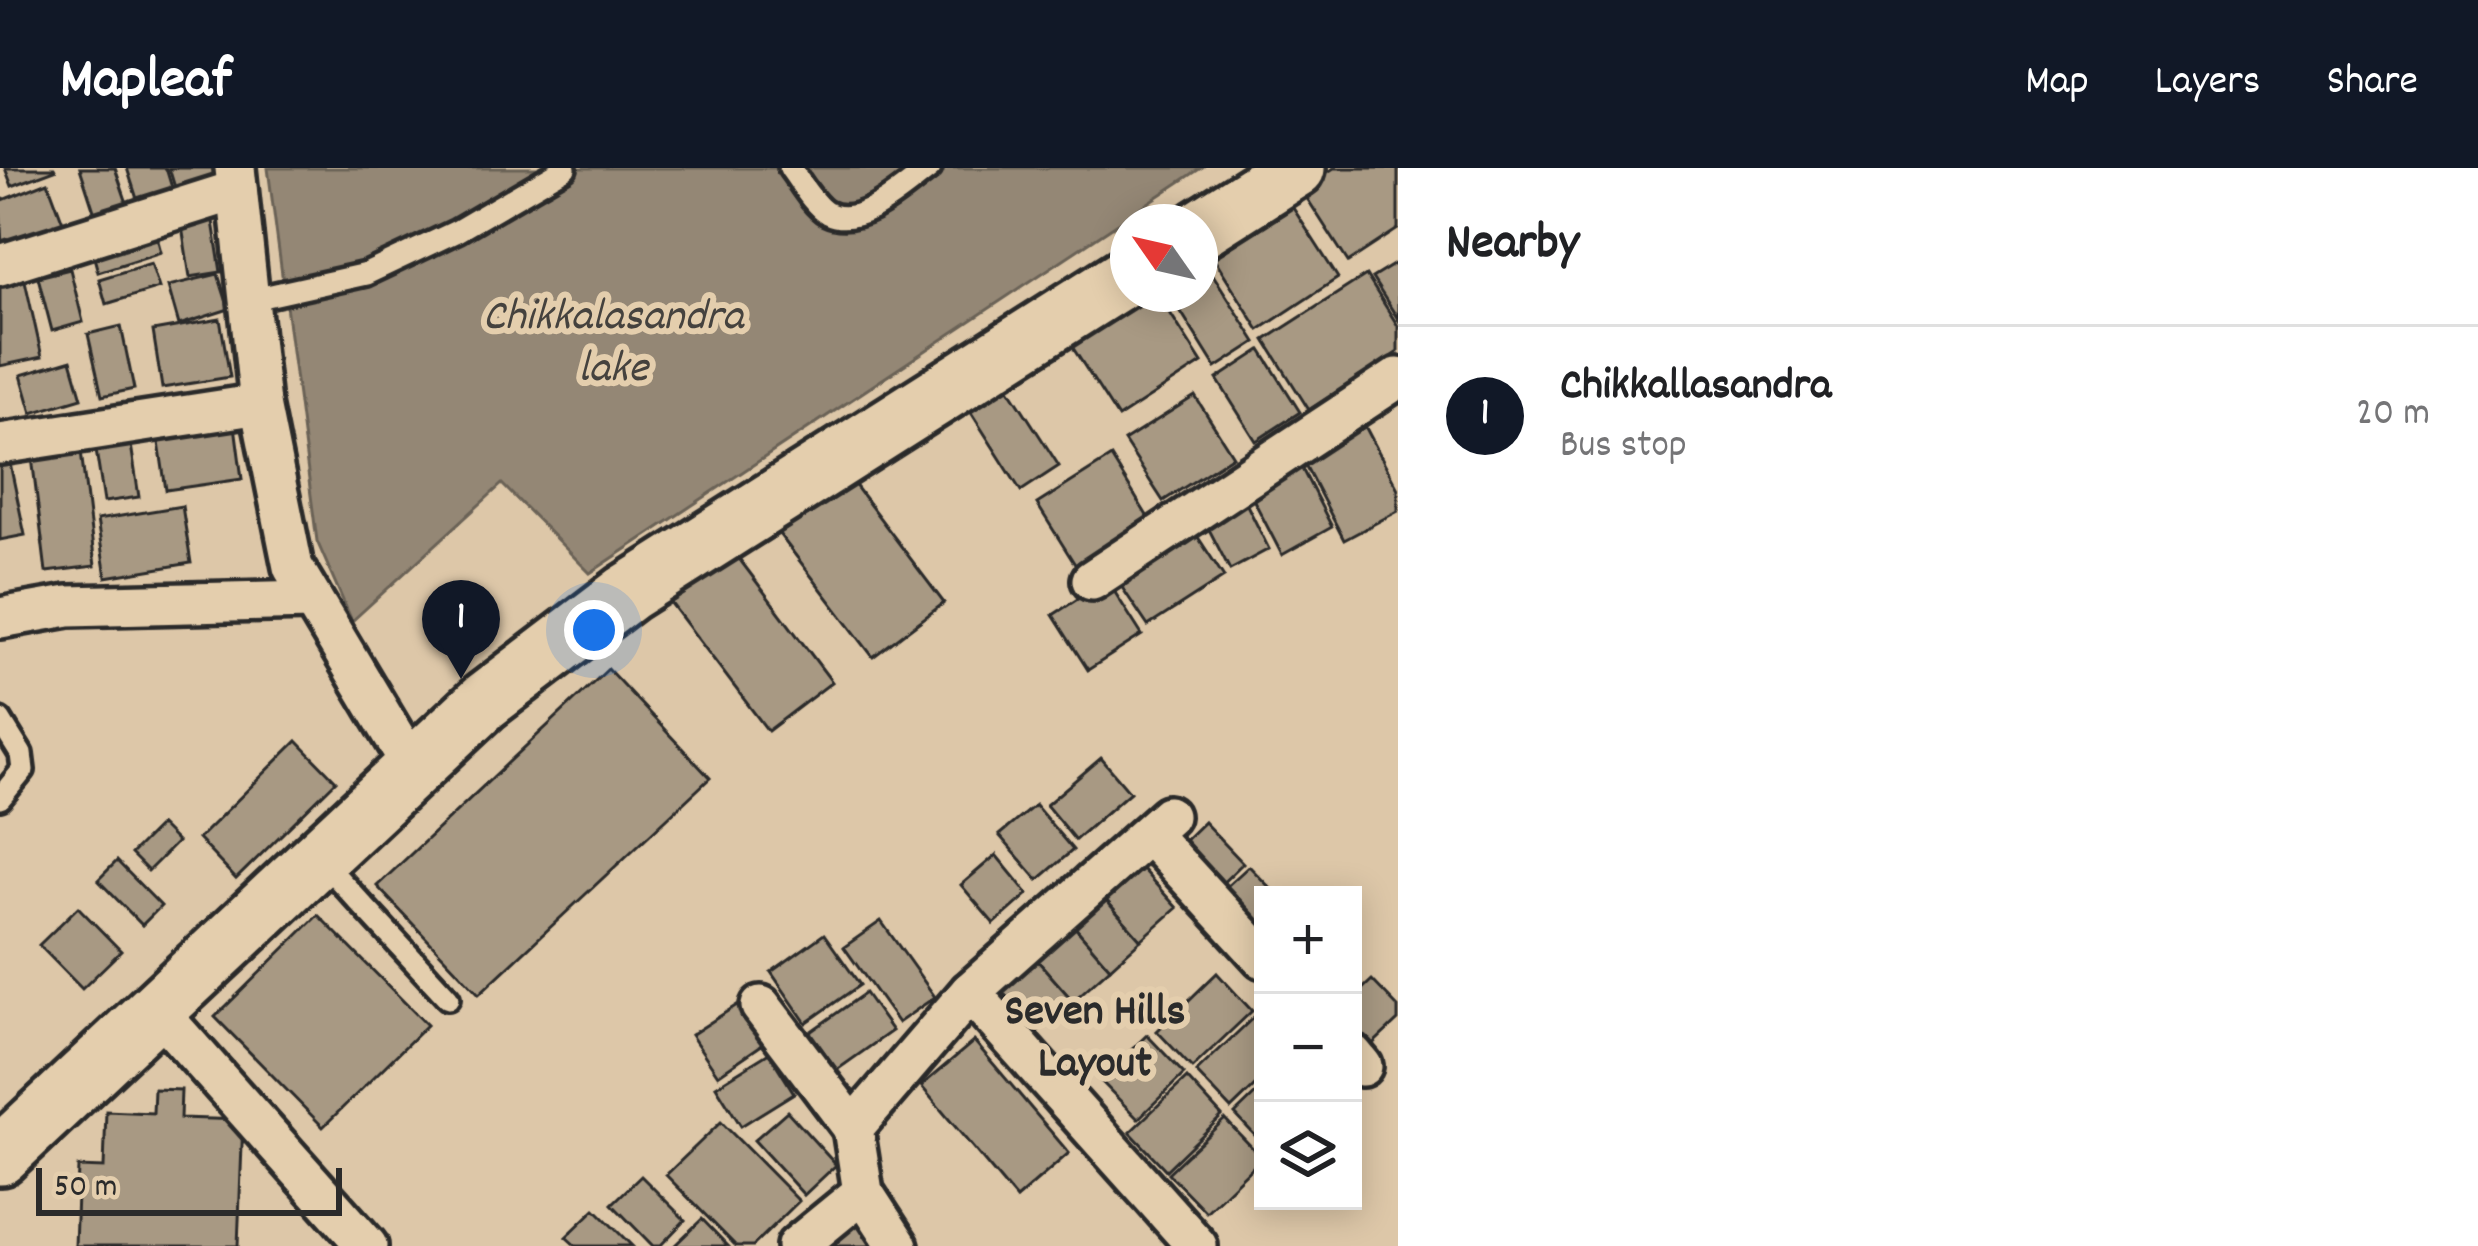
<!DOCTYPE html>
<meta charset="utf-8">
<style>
body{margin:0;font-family:Dekko,sans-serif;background:#f2f2f2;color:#202124}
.controls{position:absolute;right:36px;bottom:36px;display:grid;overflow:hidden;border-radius:0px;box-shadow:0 6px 30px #0003}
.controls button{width:108px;height:108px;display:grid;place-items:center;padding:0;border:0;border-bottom:3px solid #e0e0e0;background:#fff;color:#202124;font:60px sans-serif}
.compass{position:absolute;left:1110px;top:36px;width:108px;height:108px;border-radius:50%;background:#fff;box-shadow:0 6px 30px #0003;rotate:304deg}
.scale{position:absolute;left:36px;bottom:30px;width:306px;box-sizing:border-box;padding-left:12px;border:6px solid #2b2b2b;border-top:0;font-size:33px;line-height:42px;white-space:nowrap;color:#2b2b2b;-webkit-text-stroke:9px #e4cead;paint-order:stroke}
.you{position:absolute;left:594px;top:462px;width:42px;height:42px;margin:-30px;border:9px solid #fff;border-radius:50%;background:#1a73e8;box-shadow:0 0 0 18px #1a73e833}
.badge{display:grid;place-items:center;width:78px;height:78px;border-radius:50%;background:#111827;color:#fff;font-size:39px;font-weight:700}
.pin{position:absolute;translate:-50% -99px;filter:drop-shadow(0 3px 6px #0008)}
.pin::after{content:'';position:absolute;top:63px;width:42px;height:36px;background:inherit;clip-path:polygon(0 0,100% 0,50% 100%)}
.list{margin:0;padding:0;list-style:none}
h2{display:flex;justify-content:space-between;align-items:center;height:156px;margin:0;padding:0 48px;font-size:51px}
h2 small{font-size:39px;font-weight:400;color:#757577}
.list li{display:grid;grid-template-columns:78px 1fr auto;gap:36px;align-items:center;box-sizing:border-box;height:180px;padding:0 48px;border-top:3px solid #e0e0e0}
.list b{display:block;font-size:45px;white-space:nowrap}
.list p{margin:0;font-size:39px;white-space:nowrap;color:#757577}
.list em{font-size:39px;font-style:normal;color:#757577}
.icon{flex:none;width:66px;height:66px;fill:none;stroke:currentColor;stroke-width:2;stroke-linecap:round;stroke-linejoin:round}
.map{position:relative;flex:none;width:1398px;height:1078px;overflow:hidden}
header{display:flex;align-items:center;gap:72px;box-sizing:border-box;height:168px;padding:0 60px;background:#111827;color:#fff}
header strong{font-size:57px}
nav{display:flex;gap:66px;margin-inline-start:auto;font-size:42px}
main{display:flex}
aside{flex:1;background:#fff}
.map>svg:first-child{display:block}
.water{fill:#948775;stroke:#6a6257;stroke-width:3}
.building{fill:#a89983;stroke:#2b2b2b;stroke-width:3}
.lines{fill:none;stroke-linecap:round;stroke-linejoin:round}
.lane-casing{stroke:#2b2b2b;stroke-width:30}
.street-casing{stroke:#2b2b2b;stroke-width:48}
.secondary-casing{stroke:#2b2b2b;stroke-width:66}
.lane{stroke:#e4cead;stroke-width:21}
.street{stroke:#e4cead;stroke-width:39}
.secondary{stroke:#e4cead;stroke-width:57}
.labels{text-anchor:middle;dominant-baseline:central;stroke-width:12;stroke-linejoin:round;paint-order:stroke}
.water-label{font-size:45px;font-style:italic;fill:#45423e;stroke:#e4cead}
.neighbourhood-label{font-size:45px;font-weight:bold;fill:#2b2b2b;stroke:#e4cead}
</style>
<header>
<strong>Mapleaf</strong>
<nav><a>Map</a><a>Layers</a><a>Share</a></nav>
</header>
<main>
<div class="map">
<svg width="1398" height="1078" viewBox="0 0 1398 1078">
<rect width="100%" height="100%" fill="#ddc7a8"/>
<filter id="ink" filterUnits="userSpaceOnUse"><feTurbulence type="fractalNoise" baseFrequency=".00833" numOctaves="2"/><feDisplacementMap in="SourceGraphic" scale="24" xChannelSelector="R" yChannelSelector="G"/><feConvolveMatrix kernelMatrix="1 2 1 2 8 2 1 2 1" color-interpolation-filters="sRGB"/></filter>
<g filter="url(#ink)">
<polygon class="water" points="268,0 1201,0 590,405 502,316 352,453 317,373"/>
<g class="building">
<polygon points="5,0 54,0 55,2 12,18"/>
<polygon points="80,0 115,0 128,38 96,49"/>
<polygon points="127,0 166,0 173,23 138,34"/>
<polygon points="169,0 224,0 226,8 176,23"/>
<polygon points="1334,0 1398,0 1398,61 1348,94 1301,21"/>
<polygon points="48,14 64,57 2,81 0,33"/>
<polygon points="1293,40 1338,110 1259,162 1214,90"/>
<polygon points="212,47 221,104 190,109 181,52"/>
<polygon points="155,62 161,84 98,104 92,82"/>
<polygon points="1201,88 1256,174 1216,200 1170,126 1200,126"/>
<polygon points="1398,94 1398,151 1372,110"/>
<polygon points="151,95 159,120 106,136 99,111"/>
<polygon points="70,101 83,154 52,163 38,109"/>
<polygon points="218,106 229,141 179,157 168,118"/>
<polygon points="1366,107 1398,158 1398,184 1309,242 1265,172"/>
<polygon points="24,108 42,189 0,198 0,113"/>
<polygon points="1128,126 1158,126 1202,195 1118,250 1062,163"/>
<polygon points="220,151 230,209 162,220 153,163"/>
<polygon points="121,158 134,221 102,228 88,166"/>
<polygon points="1261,182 1300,244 1256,273 1217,211"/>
<polygon points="71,192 82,230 32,245 21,207"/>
<polygon points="1003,211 1059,298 1021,323 965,235"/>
<polygon points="1195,228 1233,288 1163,333 1124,273"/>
<polygon points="234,250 242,311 166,322 157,261"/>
<polygon points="1365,258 1398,321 1398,343 1344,372 1302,291"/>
<polygon points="130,270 139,329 104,334 95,276"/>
<polygon points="81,283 95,398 46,404 32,289"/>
<polygon points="8,286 25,367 0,372 0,288"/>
<polygon points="1111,289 1149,351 1076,398 1037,336"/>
<polygon points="1300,297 1332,359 1282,387 1250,325"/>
<polygon points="848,308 944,435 873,489 776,362"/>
<polygon points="1241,325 1269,381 1230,402 1201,346"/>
<polygon points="182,338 191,395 106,409 97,352"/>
<polygon points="1194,363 1224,409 1148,458 1117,412"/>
<polygon points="734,384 832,514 768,563 670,434"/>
<polygon points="1107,412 1142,467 1088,502 1053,447"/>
<polygon points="608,501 710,610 479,826 377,718"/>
<polygon points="297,573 336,613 236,711 198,671"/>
<polygon points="1101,590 1130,624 1075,672 1046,637"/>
<polygon points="1035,637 1073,682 1038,712 999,667"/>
<polygon points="1204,654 1243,695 1213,724 1174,683"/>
<polygon points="160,657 177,674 148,703 131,686"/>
<polygon points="996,687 1028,726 994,756 961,717"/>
<polygon points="1133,691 1177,740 1141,772 1097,722"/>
<polygon points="117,693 161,738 142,757 98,712"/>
<polygon points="1249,698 1277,727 1263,727 1263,763 1215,729"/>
<polygon points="1097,722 1141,772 1110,800 1066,749"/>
<polygon points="78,739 121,783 82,821 39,777"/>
<polygon points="318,747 427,857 323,959 215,849"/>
<polygon points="1066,749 1110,800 1073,833 1029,783"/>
<polygon points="881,753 935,829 898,855 844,779"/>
<polygon points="824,766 860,817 806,855 771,804"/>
<polygon points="1029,783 1073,833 1037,864 994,814"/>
<polygon points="1217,805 1252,843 1192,900 1157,863"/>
<polygon points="1372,812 1398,839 1398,852 1362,886 1353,877 1353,830"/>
<polygon points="865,825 892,863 837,902 810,864"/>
<polygon points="737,837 763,876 718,907 691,867"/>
<polygon points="1257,846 1263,852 1263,910 1231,941 1196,904"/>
<polygon points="1147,867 1184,906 1138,951 1100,912"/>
<polygon points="974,873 1069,985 1016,1031 921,918"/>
<polygon points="769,885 794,925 741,958 716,918"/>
<polygon points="1187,910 1222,948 1166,1002 1130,964"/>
<polygon points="1263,919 1263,976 1235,946"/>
<polygon points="154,921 181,922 180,950 243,952 238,1078 75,1078 78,999 104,1000 106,943 153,945"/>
<polygon points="787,943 836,997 804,1027 754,972"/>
<polygon points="1225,951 1262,990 1206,1044 1168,1005"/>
<polygon points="721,954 799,1033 753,1078 736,1078 666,1007"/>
<polygon points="641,1008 685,1052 660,1078 653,1078 612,1036"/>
<polygon points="858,1034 892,1078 825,1078"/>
<polygon points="595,1041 632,1078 576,1078 566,1069"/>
<polygon points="702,1051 728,1078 674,1078"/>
</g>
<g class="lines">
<defs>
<g id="lane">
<path d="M790,0C800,13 813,37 827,45C861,62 905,18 930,0"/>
<polyline points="249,132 366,106 457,63 565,0"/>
<polyline points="0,552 21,586 23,602 0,630"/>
<polyline points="320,691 448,830"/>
</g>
<g id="street">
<polyline points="235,0 260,236 293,399 412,598"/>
<polyline points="0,97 237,22"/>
<polyline points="0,276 260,236"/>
<polyline points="1092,412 1398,210"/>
<polyline points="0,450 68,438 310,432"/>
<polyline points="1149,666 1263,790"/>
<polyline points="970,824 1197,1078"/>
<polyline points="761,838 853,960"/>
<polyline points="155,840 367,1078"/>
<polyline points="1353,887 1362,898"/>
<polyline points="797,1078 863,1024"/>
<polyline points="898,1078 863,1024 853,960 970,824 1168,648"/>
</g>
<g id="secondary">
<polyline points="1200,61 1296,0"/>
<polyline points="0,988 484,534 627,425 1128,107"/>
</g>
</defs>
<use href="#lane" class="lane-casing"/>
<use href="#street" class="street-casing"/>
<use href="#secondary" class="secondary-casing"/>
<use href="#lane" class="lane"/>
<use href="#street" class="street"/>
<use href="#secondary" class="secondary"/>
</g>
</g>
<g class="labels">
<g class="water-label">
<text x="613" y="151">Chikkalasandra<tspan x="613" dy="52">lake</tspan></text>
</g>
<g class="neighbourhood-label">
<text x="1095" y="846">Seven Hills<tspan x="1095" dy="52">Layout</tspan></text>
</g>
</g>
</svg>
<div class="controls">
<button>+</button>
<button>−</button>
<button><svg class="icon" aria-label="layers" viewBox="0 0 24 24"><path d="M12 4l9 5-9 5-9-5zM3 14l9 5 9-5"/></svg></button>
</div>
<svg class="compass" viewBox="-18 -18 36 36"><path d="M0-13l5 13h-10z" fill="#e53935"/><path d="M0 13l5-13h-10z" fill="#757577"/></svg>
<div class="scale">50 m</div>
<div class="you"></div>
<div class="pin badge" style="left:461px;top:511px">1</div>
</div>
<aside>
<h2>Nearby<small></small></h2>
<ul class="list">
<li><span class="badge">1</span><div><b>Chikkallasandra</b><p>Bus stop</p></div><em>20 m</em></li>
</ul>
</aside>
</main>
